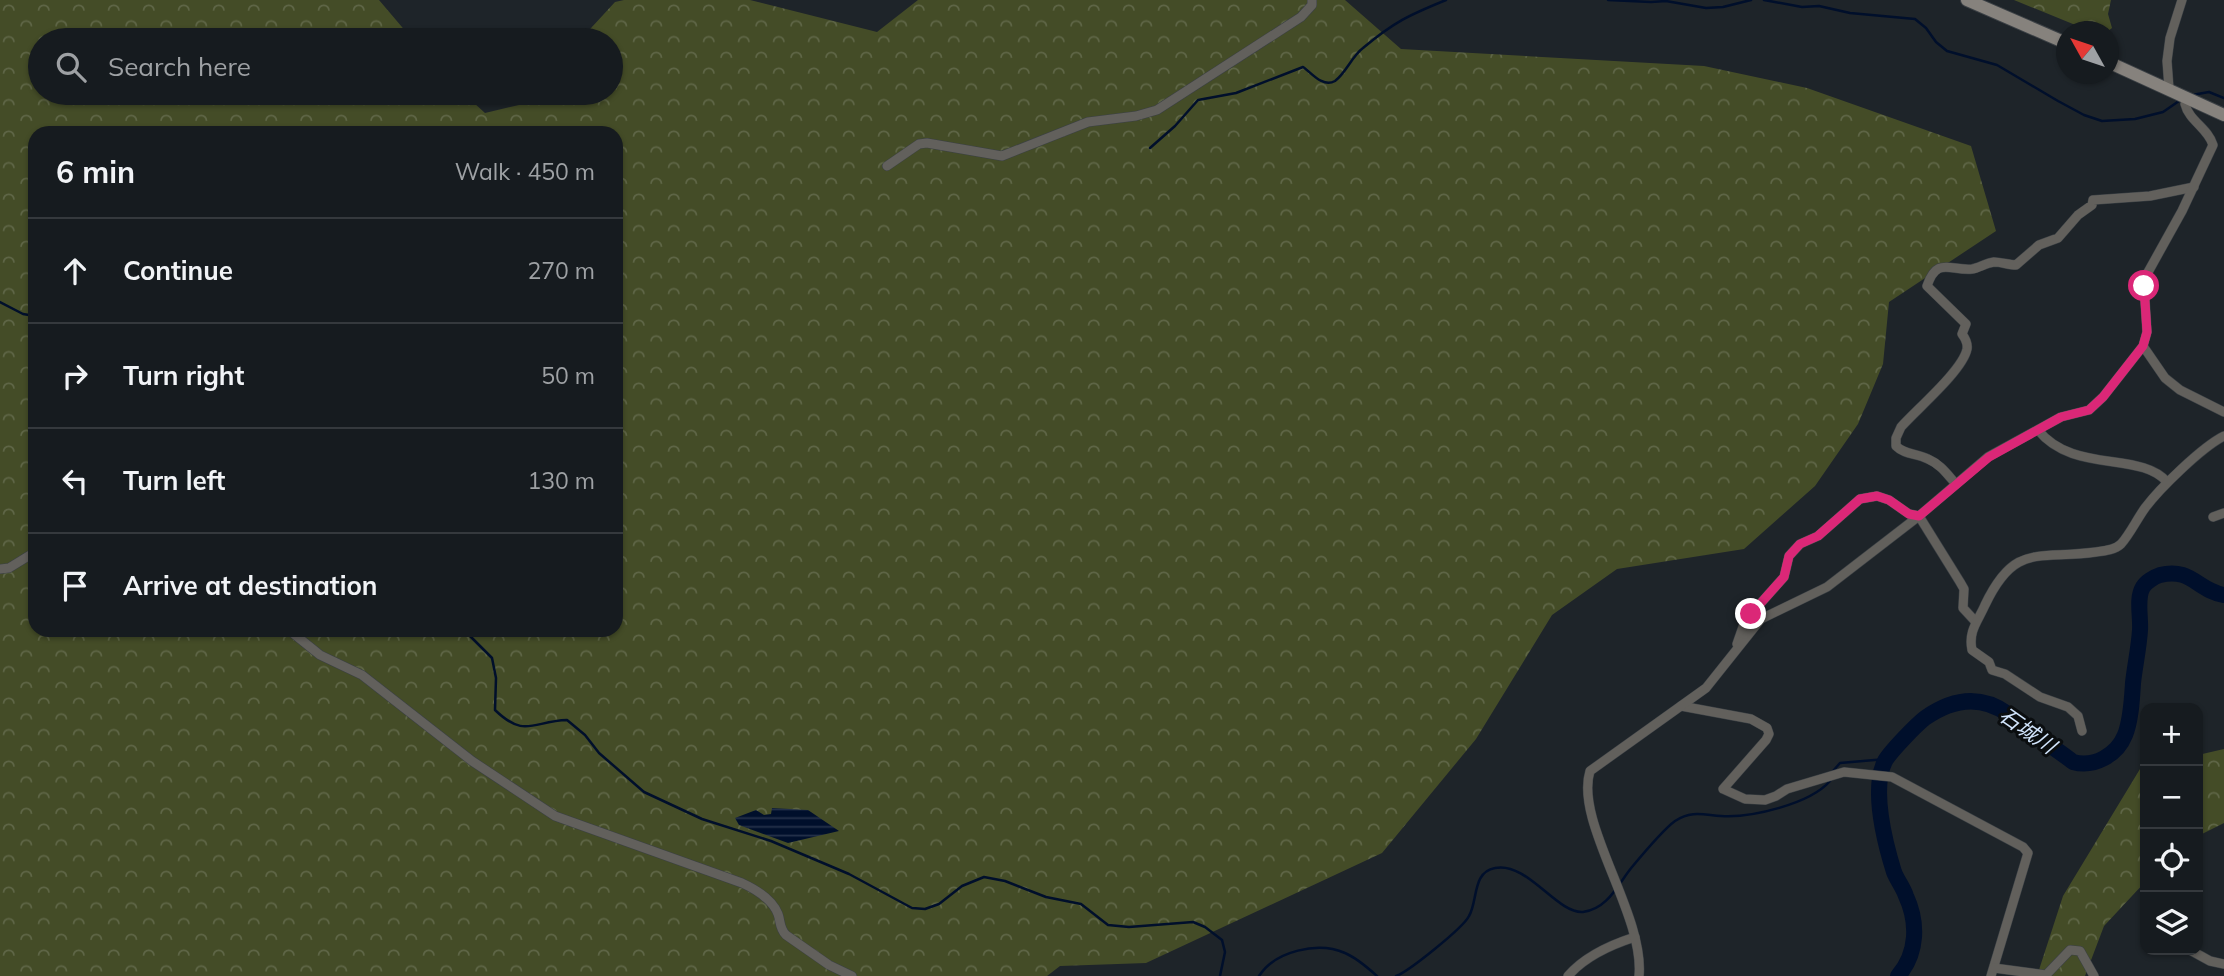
<!DOCTYPE html>
<meta charset="utf-8">
<style>
body{margin:0;font-family:Mulish,"Noto Sans JP",sans-serif;background:#23282c;color:#f1f3f6}
.controls{position:absolute;right:21px;bottom:21px;display:grid;overflow:hidden;border-radius:14px;box-shadow:0 2px 5px #0004}
.controls button{width:63px;height:63px;display:grid;place-items:center;padding:0;border:0;border-bottom:2px solid #35393d;background:#161b1f;color:#f1f3f6;font:35px sans-serif}
.compass{position:absolute;left:2056px;top:21px;width:63px;height:63px;border-radius:50%;background:#161b1f;box-shadow:0 2px 5px #0004;rotate:310deg}
.stop{position:absolute;width:21px;height:21px;margin:-16px;border:5px solid #db2777;border-radius:50%;background:#fff}
.stop.end{background:#db2777;border-color:#fff;box-shadow:0 2px 7px #0008}
.list{margin:0;padding:0;list-style:none}
h2{display:flex;justify-content:space-between;align-items:center;height:91px;margin:0;padding:0 28px;font-size:30px}
h2 small{font-size:23px;font-weight:400;color:#9ea1a4}
.list li{display:grid;grid-template-columns:46px 1fr auto;gap:21px;align-items:center;box-sizing:border-box;height:105px;padding:0 28px;border-top:2px solid #35393d}
.list b{display:block;font-size:26px;white-space:nowrap}
.list em{font-size:23px;font-style:normal;color:#9ea1a4}
.icon{flex:none;width:38px;height:38px;fill:none;stroke:currentColor;stroke-width:2;stroke-linecap:round;stroke-linejoin:round}
.map{position:relative;flex:none;width:2224px;height:976px;overflow:hidden}
.search{position:absolute;background:#161b1f;box-shadow:0 2px 5px #0004;left:28px;top:28px;width:595px;height:77px;display:flex;align-items:center;gap:18px;box-sizing:border-box;padding:0 24px;border-radius:38px;color:#9ea1a4;font-size:26px}
.panel{position:absolute;background:#161b1f;box-shadow:0 2px 5px #0004;left:28px;top:126px;width:595px;height:511px;border-radius:21px}
.map>svg:first-child{display:block}
.forest{fill:url(#forest-crowns);fill-rule:evenodd}
.water{fill:url(#water-rules)}
.lines{fill:none;stroke-linecap:round;stroke-linejoin:round}
.stream{stroke:#000f2b;stroke-width:2.5}
.river{stroke:#000f2b;stroke-width:16}
.street-casing{stroke:#3b4045;stroke-width:10}
.secondary-casing{stroke:#3b4045;stroke-width:14}
.street{stroke:#62605c;stroke-width:9}
.secondary{stroke:#86827d;stroke-width:12}
.route{stroke:#db2777;stroke-width:9}
.labels{text-anchor:middle;dominant-baseline:central;stroke-width:6;stroke-linejoin:round;paint-order:stroke}
.water-label{font-size:21px;font-style:italic;fill:#d1e4fc;stroke:#0a0d0f}
</style>
<div class="map">
<svg width="2224" height="976" viewBox="0 0 2224 976">
<defs>
<pattern id="forest-crowns" width="20" height="18" patternUnits="userSpaceOnUse" patternTransform="scale(1.75)"><rect width="20" height="18" fill="#444c27"/><path d="M2 6a3 3 0 1 1 6 0M12 15a3 3 0 1 1 6 0" fill="none" stroke="#5f6647"/></pattern>
<pattern id="water-rules" width="6" height="5" patternUnits="userSpaceOnUse" patternTransform="scale(1.75)"><rect width="6" height="5" fill="#000f2b"/><path d="M0 2.5h6" fill="none" stroke="#25324a"/></pattern>
</defs>
<rect width="100%" height="100%" fill="#1e2429"/>
<g class="forest">
<path d="M0,0H379L413,40H40V93H463L485,113L519,105L531,93H611V40H580L615,2L624,0H750L877,32L918,0H1345L1401,49L1704,66L1807,88L1971,146L1996,231L1889,302L1883,364L1858,424L1815,486L1744,549L1617,569L1552,615L1476,739L1382,853L1146,963L1060,966L1047,976H0ZM35,133H616V630H35Z"/>
<polygon points="2014,0 2111,0 2108,14 2112,28 2108,31 2090,31"/>
<polygon points="2224,749 2224,823 2198,836 2198,755"/>
<polygon points="2145,768 2145,882 2104,926 2085,976 2037,976 2063,896 2140,769"/>
</g>
<polygon class="water" points="772,808 808,810 839,831 788,843 739,825 735,818 756,810 764,815 771,814"/>
<g class="lines">
<g class="stream">
<polyline points="1608,0 1651,2 1666,1 1706,8 1723,7 1751,0"/>
<polyline points="1764,0 1802,7 1819,6 1850,13 1915,19 1926,28 1936,42 1947,51 1997,65 2058,101 2084,115 2102,121 2135,119 2163,112 2179,101"/>
<polyline points="2192,95 2209,92 2224,98"/>
<path d="M1150,148L1175,126L1198,100L1236,93L1303,67C1311,72 1322,88 1335,81C1346,73 1352,56 1363,48C1394,22 1409,15 1446,0"/>
<polyline points="0,302 23,314 35,316"/>
<path d="M464,630L492,658L496,678L495,710C525,739 533,721 567,720L585,735L599,753L644,792L702,819L771,841L849,874L912,908L925,909L939,904L962,886L984,877L1005,881L1046,897L1081,904L1108,925L1129,927L1193,922L1205,927L1222,940L1225,952L1220,976"/>
<polyline points="1833,771 1840,763 1886,759"/>
<path d="M1259,976C1275,951 1318,941 1345,953C1357,958 1368,968 1377,976"/>
<path d="M1396,976C1408,972 1463,928 1469,916C1478,901 1472,872 1495,868C1527,861 1557,914 1583,912C1608,909 1618,884 1632,867C1642,855 1664,829 1675,821C1692,810 1704,815 1721,816C1751,818 1810,804 1830,781"/>
</g>
<path class="river" d="M1898,976C1918,953 1918,922 1906,896C1903,887 1897,880 1894,872C1885,843 1871,789 1885,761C1890,752 1916,725 1925,718C1952,699 1980,694 2008,714C2015,720 2022,726 2029,731C2044,741 2059,751 2073,762C2094,768 2117,755 2125,735C2131,720 2132,699 2133,683C2135,665 2139,647 2140,630C2141,617 2136,598 2143,587C2146,582 2154,577 2160,575C2191,567 2198,591 2224,595"/>
<defs>
<g id="street">
<polyline points="2169,88 2167,61 2170,38 2182,0"/>
<polyline points="887,166 919,144 927,143 1002,156 1088,122 1136,116 1157,110 1301,17 1312,5 1312,0"/>
<polyline points="2143,346 2165,378 2180,390 2224,412"/>
<path d="M2038,430C2073,474 2141,451 2167,482"/>
<path d="M1955,483C1947,474 1940,464 1928,459C1916,453 1905,455 1896,446V438L1901,427C1917,409 1963,370 1967,349C1968,343 1965,338 1962,334L1966,324L1927,286C1937,256 1950,271 1972,269C1979,268 1986,263 1994,262C2001,262 2009,265 2016,265L2039,245L2058,238L2078,215L2092,205L2093,200L2150,196L2194,187"/>
<polyline points="1919,516 1960,582 1964,589 1963,608 1975,621"/>
<polyline points="2213,517 2224,513"/>
<polyline points="0,569 9,568 35,552"/>
<path d="M289,630L320,655L362,675L472,761L555,816L742,883C755,889 772,899 778,914C781,922 779,928 786,935L829,965L852,976"/>
<polyline points="1737,644 1744,624 1751,614 1784,577 1789,556 1800,544 1818,536 1860,499 1877,496 1889,500 1909,514 1919,516"/>
<polyline points="1681,706 1751,719 1767,728 1769,734 1766,740 1723,789 1745,799 1765,800 1776,796 1787,789 1844,772 1892,777 2023,847 2028,853 1991,976"/>
<path d="M2082,731L2078,716L2068,707L2040,697L2005,674L1992,670L1989,662L1972,650C1968,631 1978,621 1985,605C2015,542 2038,560 2096,552C2104,551 2115,550 2121,544C2130,534 2137,519 2145,508C2160,488 2202,447 2224,436"/>
<polyline points="2190,950 2210,961 2224,964"/>
<polyline points="1994,968 2046,975 2070,950 2080,951 2094,976"/>
<path d="M1568,976C1585,956 1610,945 1635,937"/>
<path d="M1639,976C1645,915 1574,822 1590,771L1706,688L1761,619L1827,587L1919,516L1988,457L2061,417L2089,410L2103,397L2143,346L2147,332L2144,286L2147,274L2182,211L2213,145C2208,128 2189,121 2185,104L2188,98"/>
</g>
<g id="secondary">
<polyline points="1967,0 2066,43"/>
<polyline points="2108,62 2224,115"/>
</g>
</defs>
<use href="#street" class="street-casing"/>
<use href="#secondary" class="secondary-casing"/>
<use href="#street" class="street"/>
<use href="#secondary" class="secondary"/>
</g>
<g class="lines">
<polyline class="route" points="1751,614 1784,577 1789,556 1800,544 1818,536 1860,499 1877,496 1889,500 1909,514 1919,516 1989,457 2061,417 2089,410 2103,397 2143,346 2147,332 2144,286"/>
</g>
<g class="labels">
<g class="water-label">
<text transform="translate(2028 730) rotate(35)">石城川</text>
</g>
</g>
</svg>
<div class="controls">
<button>+</button>
<button>−</button>
<button><svg class="icon" aria-label="locate" viewBox="0 0 24 24"><circle cx="12" cy="12" r="6"/><path d="M12 2v4M12 18v4M2 12h4M18 12h4"/></svg></button>
<button><svg class="icon" aria-label="layers" viewBox="0 0 24 24"><path d="M12 4l9 5-9 5-9-5zM3 14l9 5 9-5"/></svg></button>
</div>
<svg class="compass" viewBox="-18 -18 36 36"><path d="M0-13l5 13h-10z" fill="#e53935"/><path d="M0 13l5-13h-10z" fill="#9ea1a4"/></svg>
<div class="stop" style="left:2144px;top:286px"></div>
<div class="stop end" style="left:1751px;top:614px"></div>
<div class="search"><svg class="icon" aria-label="search" viewBox="0 0 24 24"><circle cx="10" cy="10" r="6"/><path d="M15 15l6 6"/></svg>Search here</div>
<section class="panel">
<h2>6 min<small>Walk · 450 m</small></h2>
<ul class="list">
<li><svg class="icon" aria-label="ahead" viewBox="0 0 24 24"><path d="M12 20V5M6 11l6-6 6 6"/></svg><div><b>Continue</b></div><em>270 m</em></li>
<li><svg class="icon" aria-label="right" viewBox="0 0 24 24"><path d="M7 20v-9h11M14 6l5 5-5 5"/></svg><div><b>Turn right</b></div><em>50 m</em></li>
<li><svg class="icon" aria-label="left" viewBox="0 0 24 24"><path d="M17 20v-9H6M10 6l-5 5 5 5"/></svg><div><b>Turn left</b></div><em>130 m</em></li>
<li><svg class="icon" aria-label="arrive" viewBox="0 0 24 24"><path d="M6 21V4h12l-3 4 3 4H6"/></svg><div><b>Arrive at destination</b></div></li>
</ul>
</section>
</div>
